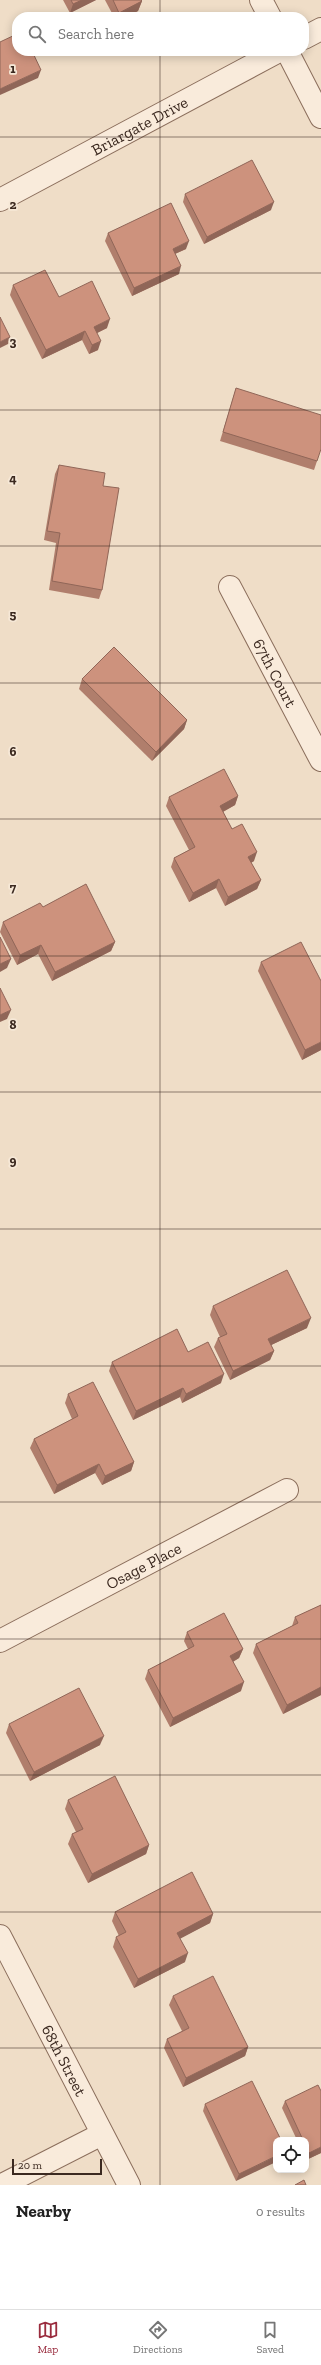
<!DOCTYPE html>
<style>
body{margin:0;font-family:"Zilla Slab",serif;background:#f6f6f6;color:#222}
.controls{position:absolute;right:12px;bottom:12px;display:grid;overflow:hidden;border-radius:8px;box-shadow:0 2px 10px #0003}
.controls button{width:36px;height:36px;display:grid;place-items:center;padding:0;border:0;border-bottom:1px solid #e0e0e0;background:#fff;color:#222;font:20px sans-serif}
.scale{position:absolute;left:12px;bottom:10px;width:90px;box-sizing:border-box;padding-left:4px;border:2px solid #3b2920;border-top:0;font-size:11px;line-height:14px;white-space:nowrap;color:#3b2920;-webkit-text-stroke:3px #f6e8d7;paint-order:stroke}
.list{margin:0;padding:0;list-style:none}
h2{display:flex;justify-content:space-between;align-items:center;height:52px;margin:0;padding:0 16px;font-size:17px}
h2 small{font-size:13px;font-weight:400;color:#767676}
.icon{flex:none;width:22px;height:22px;fill:none;stroke:currentColor;stroke-width:2;stroke-linecap:round;stroke-linejoin:round}
.map{position:relative;flex:none;width:321px;height:2185px;overflow:hidden}
.search{position:absolute;background:#fff;box-shadow:0 2px 10px #0003;left:12px;right:12px;top:12px;height:44px;display:flex;align-items:center;gap:10px;box-sizing:border-box;padding:0 14px;border-radius:16px;color:#767676;font-size:15px}
.sheet{height:124px;background:#fff}
nav{display:flex;justify-content:space-around;align-items:center;box-sizing:border-box;height:56px;border-top:1px solid #e0e0e0;background:#fff;font-size:11px;color:#767676}
nav a{display:grid;justify-items:center;gap:2px}
nav .on{color:#9a2c3e}
.map>svg:first-child{display:block}
.lines{fill:none;stroke-linecap:round;stroke-linejoin:round}
.minor-casing{stroke:#8b6e5c;stroke-width:24}
.minor{stroke:#f9ebdb;stroke-width:22}
.wall{fill:#b07e6c}
.shaded-wall{fill:#906658}
.building{fill:#cd927d;stroke:#906658}
.grid{fill:none;stroke:#3b2920;stroke-width:1;stroke-opacity:0.55}
.labels{text-anchor:middle;dominant-baseline:central;stroke-width:3.5;stroke-linejoin:round;paint-order:stroke}
.street-label{font-size:16px;fill:#3b2920;stroke:#f6e8d7}
.grid-label{font-size:13px;text-anchor:middle;font-weight:bold;fill:#3b2920;stroke:#f6e8d7;stroke-width:3.5;stroke-linejoin:round;paint-order:stroke}
</style>
<div class="map">
<svg width="321" height="2185" viewBox="0 0 321 2185">
<rect width="100%" height="100%" fill="#efddc7"/>
<g class="lines">
<defs>
<g id="minor">
<polyline points="261,0 270,17"/>
<polyline points="304,38 321,29"/>
<polyline points="287,51 321,117"/>
<path id="s1" d="M0,200L279,51"/>
<path id="s2" d="M230,587L321,760"/>
<path id="s3" d="M0,1641L287,1490"/>
<path id="s4" d="M0,1936L129,2185"/>
<polyline points="2,2185 102,2134"/>
</g>
</defs>
<use href="#minor" class="minor-casing"/>
<use href="#minor" class="minor"/>
</g>
<g class="wall">
<polygon points="63,0 96,0 70,13"/>
<polygon points="105,0 141,0 142,1 138,11 126,17 114,17"/>
<polygon points="185,194 271,210 204,244 183,202"/>
<polygon points="108,233 186,249 175,254 179,274 132,296 105,241"/>
<polygon points="13,285 59,297 107,328 97,333 98,350 89,354 82,340 42,359 10,295"/>
<polygon points="236,388 317,461 314,470 220,441"/>
<polygon points="59,465 103,486 102,590 99,599 49,590 56,543 44,540 55,474"/>
<polygon points="82,679 187,720 184,729 152,761 79,689"/>
<polygon points="238,796 235,805 223,812 232,829 254,861 251,863 261,880 257,889 225,906 216,888 189,902 171,867 174,858 189,850 166,806 169,797"/>
<polygon points="43,907 115,942 111,951 52,981 38,954 17,965 0,932 3,922"/>
<polygon points="261,962 321,1050 302,1060 258,971"/>
<polygon points="213,1306 307,1328 271,1345 274,1351 270,1360 230,1380 214,1347 218,1338 220,1337 210,1315"/>
<polygon points="188,1352 221,1383 182,1403 180,1397 133,1420 109,1371 112,1362"/>
<polygon points="68,1394 134,1462 131,1471 102,1485 95,1473 54,1494 30,1448 34,1439 72,1419 65,1403"/>
<polygon points="321,1605 321,1695 283,1714 253,1653 256,1644 292,1626 295,1617"/>
<polygon points="187,1632 243,1649 239,1658 233,1662 241,1691 170,1727 145,1679 148,1670 188,1649 184,1641"/>
<polygon points="9,1724 100,1745 30,1781 6,1733"/>
<polygon points="68,1800 149,1845 146,1854 88,1883 68,1844 72,1834 76,1832 65,1809"/>
<polygon points="115,1912 213,1914 210,1923 180,1938 185,1962 134,1988 113,1947 116,1937 119,1936 112,1921"/>
<polygon points="173,1996 248,2047 245,2056 183,2087 164,2048 167,2039 182,2031 169,2005"/>
<polygon points="285,2101 321,2153 306,2160 306,2140 297,2140 282,2108"/>
<polygon points="205,2104 281,2140 236,2181 203,2111"/>
</g>
<g class="shaded-wall">
<polygon points="82,0 96,0 70,13 73,4"/>
<polygon points="142,1 138,11 126,17 118,17 119,13"/>
<polygon points="41,70 38,78 0,95 0,89"/>
<polygon points="274,202 271,210 204,244 207,237"/>
<polygon points="189,241 186,249 170,256 173,249"/>
<polygon points="181,266 179,274 132,296 134,288"/>
<polygon points="110,319 107,328 91,336 94,327"/>
<polygon points="85,331 82,340 42,359 46,350"/>
<polygon points="10,337 8,344 0,348 0,342"/>
<polygon points="101,341 98,350 89,354 92,345"/>
<polygon points="187,720 184,729 152,761 156,752"/>
<polygon points="238,796 235,805 217,815 220,806"/>
<polygon points="257,852 254,861 245,866 248,857"/>
<polygon points="219,879 216,888 189,902 193,893"/>
<polygon points="261,880 257,889 225,906 228,897"/>
<polygon points="115,942 111,951 52,981 55,972"/>
<polygon points="41,945 38,954 17,965 20,955"/>
<polygon points="11,959 7,968 0,972 0,964"/>
<polygon points="11,1010 7,1019 0,1022 0,1015"/>
<polygon points="321,1042 321,1050 302,1060 305,1050"/>
<polygon points="311,1318 307,1328 265,1348 268,1339"/>
<polygon points="274,1351 270,1360 230,1380 233,1371"/>
<polygon points="224,1374 221,1383 182,1403 186,1394"/>
<polygon points="183,1388 180,1397 133,1420 136,1411"/>
<polygon points="134,1462 131,1471 102,1485 105,1476"/>
<polygon points="99,1464 95,1473 54,1494 57,1485"/>
<polygon points="243,1649 239,1658 227,1665 230,1656"/>
<polygon points="244,1682 241,1691 170,1727 173,1718"/>
<polygon points="321,1687 321,1695 283,1714 287,1705"/>
<polygon points="104,1736 100,1745 30,1781 34,1772"/>
<polygon points="149,1845 146,1854 88,1883 92,1874"/>
<polygon points="213,1914 210,1923 174,1942 177,1933"/>
<polygon points="188,1953 185,1962 134,1988 138,1979"/>
<polygon points="248,2047 245,2056 183,2087 186,2078"/>
<polygon points="321,2147 321,2153 306,2160 309,2153"/>
<polygon points="276,2156 276,2162 236,2181 239,2174"/>
</g>
<g class="building">
<polygon points="71,0 82,0 73,4"/>
<polygon points="113,0 141,0 142,1 119,13"/>
<polygon points="17,34 17,51 32,51 41,70 0,89 0,42"/>
<polygon points="252,160 274,202 207,237 185,194"/>
<polygon points="171,203 189,241 173,249 181,266 134,288 108,233"/>
<polygon points="45,270 59,297 92,281 110,319 94,327 101,341 92,345 85,331 46,350 13,285"/>
<polygon points="0,317 10,337 0,342"/>
<polygon points="236,388 321,415 321,449 317,461 223,432"/>
<polygon points="59,465 105,473 103,486 119,488 102,590 52,581 60,533 47,531"/>
<polygon points="114,647 187,720 156,752 82,679"/>
<polygon points="224,769 238,796 220,806 232,829 242,824 257,852 248,857 261,880 228,897 219,879 193,893 174,858 195,847 169,797"/>
<polygon points="86,884 115,942 55,972 41,945 20,955 3,922 40,903 43,907"/>
<polygon points="0,937 11,959 0,964"/>
<polygon points="301,942 321,981 321,1042 305,1050 261,962"/>
<polygon points="0,988 11,1010 0,1015"/>
<polygon points="287,1270 311,1318 268,1339 274,1351 233,1371 218,1338 227,1334 213,1306"/>
<polygon points="177,1329 188,1352 208,1342 224,1374 186,1394 183,1388 136,1411 112,1362"/>
<polygon points="93,1382 134,1462 105,1476 99,1464 57,1485 34,1439 78,1416 68,1394"/>
<polygon points="321,1605 321,1687 287,1705 256,1644 298,1623 295,1617"/>
<polygon points="224,1613 243,1649 230,1656 244,1682 173,1718 148,1670 194,1646 187,1632"/>
<polygon points="79,1688 104,1736 34,1772 9,1724"/>
<polygon points="115,1776 149,1845 92,1874 72,1834 83,1829 68,1800"/>
<polygon points="192,1872 213,1914 177,1933 188,1953 138,1979 116,1937 126,1932 115,1912"/>
<polygon points="213,1976 248,2047 186,2078 167,2039 189,2028 173,1996"/>
<polygon points="252,2081 281,2140 276,2140 276,2156 239,2174 205,2104"/>
<polygon points="318,2085 321,2091 321,2147 309,2153 306,2146 306,2140 303,2140 285,2101"/>
<polygon points="304,2180 306,2185 295,2185"/>
</g>
<path class="grid" d="M160,0V17M160,51V2185M0,137H321M0,273H321M0,410H321M0,546H321M0,683H321M0,819H321M0,956H321M0,1092H321M0,1229H321M0,1366H321M0,1502H321M0,1639H321M0,1775H321M0,1912H321M0,2048H321"/>
<g class="labels">
<g class="street-label">
<text stroke="none"><textPath href="#s1" startOffset="158">Briargate Drive</textPath></text>
<text stroke="none"><textPath href="#s2" startOffset="97">67th Court</textPath></text>
<text stroke="none"><textPath href="#s3" startOffset="162">Osage Place</textPath></text>
<text stroke="none"><textPath href="#s4" startOffset="140">68th Street</textPath></text>
</g>
</g>
<g class="grid-label">
<text x="13" y="73">1</text>
<text x="13" y="209">2</text>
<text x="13" y="346">3</text>
<text x="13" y="483">4</text>
<text x="13" y="619">5</text>
<text x="13" y="756">6</text>
<text x="13" y="892">7</text>
<text x="13" y="1029">8</text>
<text x="13" y="1165">9</text>
</g>
</svg>
<div class="controls">
<button><svg class="icon" aria-label="locate" viewBox="0 0 24 24"><circle cx="12" cy="12" r="6"/><path d="M12 2v4M12 18v4M2 12h4M18 12h4"/></svg></button>
</div>
<div class="scale">20 m</div>
<div class="search"><svg class="icon" aria-label="search" viewBox="0 0 24 24"><circle cx="10" cy="10" r="6"/><path d="M15 15l6 6"/></svg>Search here</div>
</div>
<section class="sheet">
<h2>Nearby<small>0 results</small></h2>
<ul class="list">
</ul>
</section>
<nav>
<a class="on"><svg class="icon" aria-label="map" viewBox="0 0 24 24"><path d="M3 6l6-2 6 2 6-2v14l-6 2-6-2-6 2zM9 4v14M15 6v14"/></svg>Map</a>
<a><svg class="icon" aria-label="directions" viewBox="0 0 24 24"><path d="M12 3l9 9-9 9-9-9zM9 14v-3h6M13 9l2 2-2 2"/></svg>Directions</a>
<a><svg class="icon" aria-label="saved" viewBox="0 0 24 24"><path d="M7 4h10v16l-5-4-5 4z"/></svg>Saved</a>
</nav>
